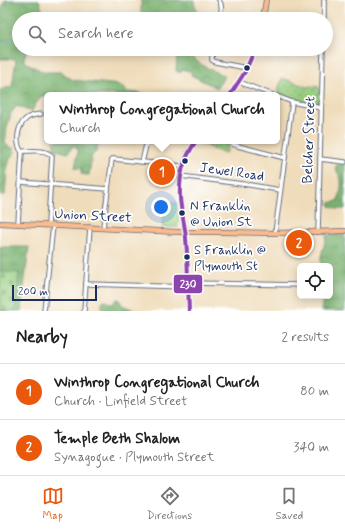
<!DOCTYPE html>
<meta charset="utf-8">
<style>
body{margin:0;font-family:Mynerve,sans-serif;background:#f6f6f6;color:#202124}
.controls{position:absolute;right:12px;bottom:12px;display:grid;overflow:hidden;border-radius:6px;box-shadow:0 2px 10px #0003}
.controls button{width:36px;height:36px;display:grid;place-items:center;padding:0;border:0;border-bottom:1px solid #e0e0e0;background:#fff;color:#202124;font:20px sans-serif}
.scale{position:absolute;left:12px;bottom:10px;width:85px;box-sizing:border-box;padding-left:4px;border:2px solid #1b2f5e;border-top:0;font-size:11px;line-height:14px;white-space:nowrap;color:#1b2f5e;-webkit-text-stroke:3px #fff;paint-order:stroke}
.you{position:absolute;left:161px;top:207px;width:14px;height:14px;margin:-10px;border:3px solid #fff;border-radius:50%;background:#1a73e8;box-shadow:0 0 0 6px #1a73e833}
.badge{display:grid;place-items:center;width:26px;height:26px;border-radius:50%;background:#ea580c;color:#fff;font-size:13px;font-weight:700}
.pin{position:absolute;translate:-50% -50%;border:2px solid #fff;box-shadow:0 1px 4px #0006}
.popup{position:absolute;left:44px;top:92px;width:236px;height:52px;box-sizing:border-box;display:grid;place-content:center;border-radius:6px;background:#fff;filter:drop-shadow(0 1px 3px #0005);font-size:13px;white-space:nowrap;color:#757577}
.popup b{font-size:15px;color:#202124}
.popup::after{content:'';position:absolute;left:50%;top:100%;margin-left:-8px;border:8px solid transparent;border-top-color:#fff}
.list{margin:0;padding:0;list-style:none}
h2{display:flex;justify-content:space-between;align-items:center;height:52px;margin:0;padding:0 16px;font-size:17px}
h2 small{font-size:13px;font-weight:400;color:#757577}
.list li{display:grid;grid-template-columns:26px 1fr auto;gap:12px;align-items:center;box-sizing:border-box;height:56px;padding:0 16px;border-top:1px solid #e0e0e0}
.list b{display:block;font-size:15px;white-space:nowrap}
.list p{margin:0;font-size:13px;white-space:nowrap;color:#757577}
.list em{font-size:13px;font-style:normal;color:#757577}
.icon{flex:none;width:22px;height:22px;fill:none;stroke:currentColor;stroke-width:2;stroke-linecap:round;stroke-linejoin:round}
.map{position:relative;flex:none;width:345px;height:311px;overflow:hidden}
.search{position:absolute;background:#fff;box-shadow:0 2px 10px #0003;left:12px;right:12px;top:12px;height:44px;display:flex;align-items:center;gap:10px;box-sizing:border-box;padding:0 14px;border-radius:22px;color:#757577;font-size:15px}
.sheet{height:164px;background:#fff}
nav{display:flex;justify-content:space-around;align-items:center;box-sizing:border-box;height:56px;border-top:1px solid #e0e0e0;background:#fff;font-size:11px;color:#757577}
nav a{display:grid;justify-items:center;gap:2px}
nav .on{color:#ea580c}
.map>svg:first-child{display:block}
.grass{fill:url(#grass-dots);stroke:#587e6e}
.forest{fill:url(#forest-crowns);stroke:#4a7065}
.cemetery{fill:url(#cemetery-stones);stroke:#587e6e}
.park{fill:#96cc7d;stroke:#587e6e}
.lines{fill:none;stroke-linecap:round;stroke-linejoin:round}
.stream{stroke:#64a3d6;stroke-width:1}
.minor-casing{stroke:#656c7e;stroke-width:5.5}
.major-casing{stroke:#656c7e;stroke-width:6}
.minor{stroke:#fff;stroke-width:3.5}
.major{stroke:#fbbb8d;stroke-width:4.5}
.bus-1-casing{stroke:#fff;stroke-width:7}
.bus-1{stroke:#8e44ad;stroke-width:4}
.bus-dot{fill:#1b2f5e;stroke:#fff;stroke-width:1.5}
.labels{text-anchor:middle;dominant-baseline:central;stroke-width:3.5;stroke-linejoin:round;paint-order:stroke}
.bus-label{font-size:13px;fill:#1b2f5e;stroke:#fff;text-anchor:start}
.street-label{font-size:14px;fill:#1b2f5e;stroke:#fff}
.line-badge{stroke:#fff;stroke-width:1.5}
.badge-label{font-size:11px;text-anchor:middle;font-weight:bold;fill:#fff}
</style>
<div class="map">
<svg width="345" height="311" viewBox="0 0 345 311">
<defs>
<pattern id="grass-dots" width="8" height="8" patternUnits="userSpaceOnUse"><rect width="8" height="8" fill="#96cc7d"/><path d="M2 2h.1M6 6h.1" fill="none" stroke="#7aa66a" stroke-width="1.8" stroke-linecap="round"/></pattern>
<pattern id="forest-crowns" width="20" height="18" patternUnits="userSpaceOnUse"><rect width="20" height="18" fill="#78b06c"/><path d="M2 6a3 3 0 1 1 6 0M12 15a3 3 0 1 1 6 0" fill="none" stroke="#62905c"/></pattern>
<pattern id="cemetery-stones" width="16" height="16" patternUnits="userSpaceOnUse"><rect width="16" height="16" fill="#96cc7d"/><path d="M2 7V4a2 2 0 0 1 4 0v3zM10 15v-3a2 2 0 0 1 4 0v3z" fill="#7aa66a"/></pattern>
</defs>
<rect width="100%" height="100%" fill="#fff"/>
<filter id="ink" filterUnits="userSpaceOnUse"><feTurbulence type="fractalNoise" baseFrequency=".025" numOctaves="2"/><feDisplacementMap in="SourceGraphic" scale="8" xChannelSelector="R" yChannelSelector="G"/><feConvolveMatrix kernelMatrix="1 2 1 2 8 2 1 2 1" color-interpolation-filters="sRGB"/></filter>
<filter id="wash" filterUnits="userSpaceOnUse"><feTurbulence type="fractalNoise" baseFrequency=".012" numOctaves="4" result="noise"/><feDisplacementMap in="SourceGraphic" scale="16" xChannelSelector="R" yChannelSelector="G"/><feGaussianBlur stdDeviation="0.9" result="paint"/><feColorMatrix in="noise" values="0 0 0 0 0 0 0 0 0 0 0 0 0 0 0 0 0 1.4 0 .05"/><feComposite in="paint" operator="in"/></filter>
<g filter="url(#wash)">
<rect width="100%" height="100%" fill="#efdcba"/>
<g class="grass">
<polygon points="282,78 307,87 309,87 310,86 319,87 319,104 299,101 296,99 292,99 277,94"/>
<polygon points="200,141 220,141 228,145 226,153 212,149 212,147 215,145 215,144 214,142 212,142 210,143 211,148 199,142"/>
</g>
<g class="forest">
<polygon points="5,0 39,0 43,13 38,19 19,19 19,49 28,49 25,55 24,61 30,65 44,72 61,72 73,80 120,85 128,92 141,93 141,95 47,95 47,96 41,96 32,111 29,111 17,106 11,113 7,128 5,143 9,147 14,148 15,153 10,158 7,170 5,195 0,195 0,90 12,86 16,59 0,59 0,16"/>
<polygon points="141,0 194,0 194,4 199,13 198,19 141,19"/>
<path d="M148,49H193C192,52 192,55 194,58C197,64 218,73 225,76L217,88L191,75L192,72L182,69L180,73L176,71L177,54L157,51Z"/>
<polygon points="54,141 99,141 96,152 92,155 89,175 81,174 82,168 75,168 78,151 75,145 71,148 68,153 54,149"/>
<path d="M345,163V209H337L330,206L329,203L338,201C340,194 343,184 340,177C339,174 337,171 335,168L337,165Z"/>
<path d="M331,234H345V311H321L323,296H330V266H321C319,253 325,248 326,236Z"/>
<polygon points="0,247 29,247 21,311 0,311"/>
<path d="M117,299H119L122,305L132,309L134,311H102C103,307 100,302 104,300L112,304L115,302Z"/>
</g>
<polygon class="cemetery" points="0,272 19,273 15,311 0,311"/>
<polygon class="park" points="163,203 177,203 179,222 177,227 162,227"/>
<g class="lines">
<path class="stream" d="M0,43C8,39 10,43 19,37"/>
</g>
</g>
<g filter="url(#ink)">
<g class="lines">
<defs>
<g id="minor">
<path d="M219,0C223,6 221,12 220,19"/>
<polyline points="324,19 324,0"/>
<polyline points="214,49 212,57 212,60 215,62 247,68"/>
<polyline points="239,82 273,95"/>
<polyline points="277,96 292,102 321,108"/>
<polyline points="224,141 238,146 285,158"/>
<path d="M22,152L25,151C33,151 46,149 52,156L48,225"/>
<path d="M22,152C15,144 17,126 26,119C30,115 36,115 41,114"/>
<polyline points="320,159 345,162"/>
<polyline points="142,162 147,141"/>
<polyline points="180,176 250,185 280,190"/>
<polyline points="21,182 108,189"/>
<polyline points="18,224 22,152"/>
<polyline points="103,227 112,159 114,159 182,166"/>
<polyline points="318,232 323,49"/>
<polyline points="275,233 288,134 292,102"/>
<polyline points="188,283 300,285"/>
<polyline points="86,284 188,287"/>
<polyline points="44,311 53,225"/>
<polyline points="84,311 90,227"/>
</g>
<g id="major">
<polyline points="263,19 266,0"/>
<polyline points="230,95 245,72 255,49"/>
<polyline points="0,223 178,232 222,232 275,233 345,231"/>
<polyline points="189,311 186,237 180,199 180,182 181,173 184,163 188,153 196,141"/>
</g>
</defs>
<use href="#minor" class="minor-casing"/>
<use href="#major" class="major-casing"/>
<use href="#minor" class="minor"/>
<use href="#major" class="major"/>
<defs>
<g id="bus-1">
<polyline points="230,95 245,72 255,49"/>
<path d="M189,311C188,287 188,262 186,238C185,225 181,212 180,198C179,175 183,160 196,141"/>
</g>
</defs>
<use href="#bus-1" class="bus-1-casing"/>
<use href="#bus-1" class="bus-1"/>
</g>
</g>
<g class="bus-dot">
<circle cx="247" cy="68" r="3.5"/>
<circle cx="185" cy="161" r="3.5"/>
<circle cx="182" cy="213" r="3.5"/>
<circle cx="187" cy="257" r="3.5"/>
</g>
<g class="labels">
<g class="bus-label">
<text x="190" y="206">N Franklin<tspan x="190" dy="16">@ Union St</tspan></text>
<text x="194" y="250">S Franklin @<tspan x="194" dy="16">Plymouth St</tspan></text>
</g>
<g class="street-label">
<text transform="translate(309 140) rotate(-88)">Belcher Street</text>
<text transform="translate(232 172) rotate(8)">Jewel Road</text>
<text transform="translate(93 216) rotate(3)">Union Street</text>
</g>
</g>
<rect class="line-badge" x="173" y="274" width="30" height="20" rx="4" fill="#8e44ad"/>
<g class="badge-label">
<text x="188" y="288">230</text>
</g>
</svg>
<div class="controls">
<button><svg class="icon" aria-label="locate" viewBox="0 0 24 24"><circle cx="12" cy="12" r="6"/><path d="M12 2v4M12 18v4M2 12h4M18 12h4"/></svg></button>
</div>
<div class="scale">200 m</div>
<div class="you"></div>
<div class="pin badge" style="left:162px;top:172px">1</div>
<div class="popup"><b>Winthrop Congregational Church</b>Church</div>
<div class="pin badge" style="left:299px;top:243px">2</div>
<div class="search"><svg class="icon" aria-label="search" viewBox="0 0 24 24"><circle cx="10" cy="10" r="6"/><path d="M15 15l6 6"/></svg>Search here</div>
</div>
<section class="sheet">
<h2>Nearby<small>2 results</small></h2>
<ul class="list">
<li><span class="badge">1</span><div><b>Winthrop Congregational Church</b><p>Church · Linfield Street</p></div><em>80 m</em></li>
<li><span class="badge">2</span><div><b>Temple Beth Shalom</b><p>Synagogue · Plymouth Street</p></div><em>340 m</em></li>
</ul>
</section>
<nav>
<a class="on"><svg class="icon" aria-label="map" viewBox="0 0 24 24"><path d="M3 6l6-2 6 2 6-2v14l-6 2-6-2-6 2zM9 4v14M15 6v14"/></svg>Map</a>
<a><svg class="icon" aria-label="directions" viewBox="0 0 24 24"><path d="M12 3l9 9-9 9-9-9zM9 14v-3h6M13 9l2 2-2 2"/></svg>Directions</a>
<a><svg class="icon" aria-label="saved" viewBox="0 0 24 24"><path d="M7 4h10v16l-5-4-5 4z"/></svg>Saved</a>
</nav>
